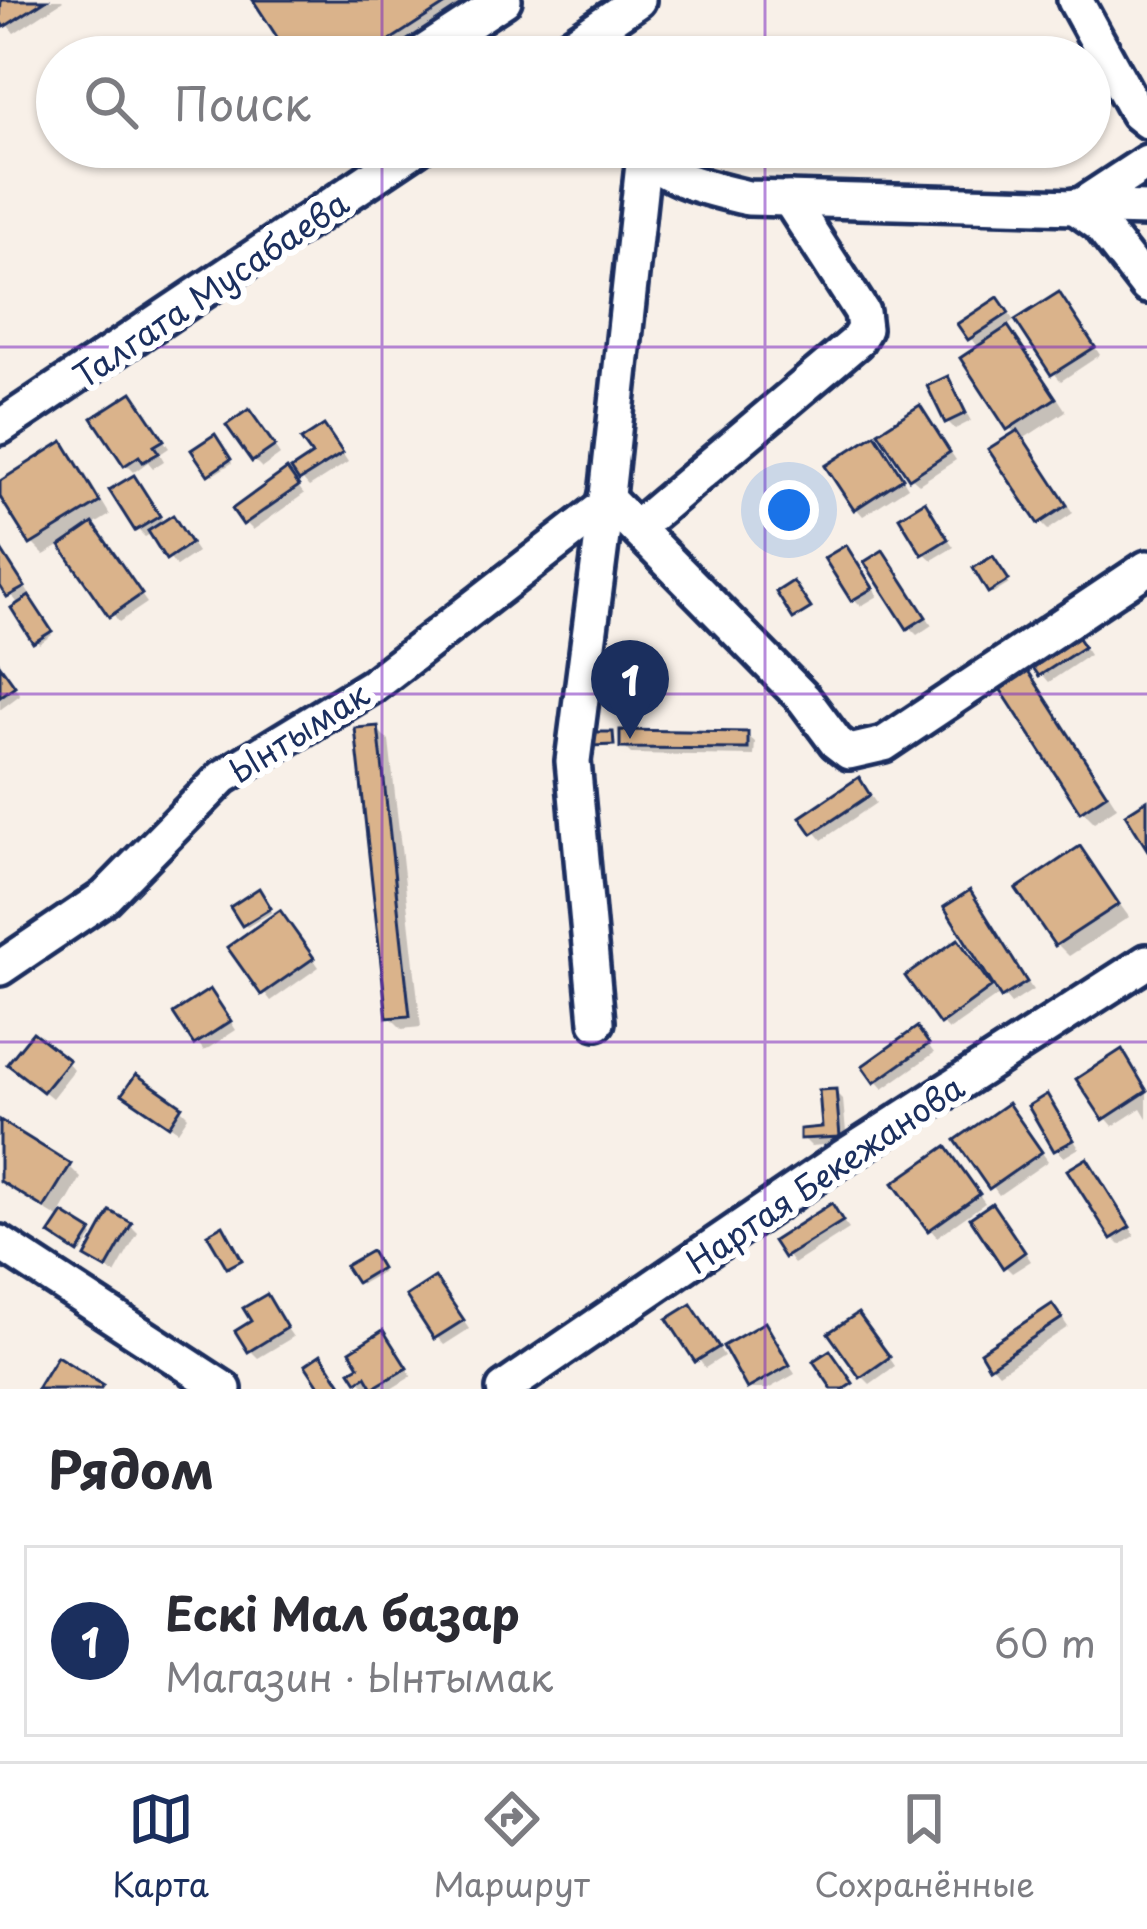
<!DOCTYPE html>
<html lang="ru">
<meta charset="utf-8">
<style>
body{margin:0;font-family:"Playpen Sans",sans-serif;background:#f2f2f3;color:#2b2b33}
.you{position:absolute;left:789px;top:510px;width:42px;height:42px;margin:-30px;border:9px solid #fff;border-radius:50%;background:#1a73e8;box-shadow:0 0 0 18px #1a73e833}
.badge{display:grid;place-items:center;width:78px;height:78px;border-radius:50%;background:#1b2f5e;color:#fff;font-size:39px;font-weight:700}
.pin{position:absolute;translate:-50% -99px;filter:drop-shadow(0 3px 6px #0008)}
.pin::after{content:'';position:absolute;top:63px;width:42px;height:36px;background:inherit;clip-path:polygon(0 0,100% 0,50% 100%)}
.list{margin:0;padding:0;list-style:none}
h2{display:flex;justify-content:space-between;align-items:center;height:156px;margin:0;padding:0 48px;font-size:51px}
h2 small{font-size:39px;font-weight:400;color:#7c7c81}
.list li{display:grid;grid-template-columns:78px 1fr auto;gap:36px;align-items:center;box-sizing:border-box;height:192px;margin:0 24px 24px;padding:0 24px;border:3px solid #e1e1e2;border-radius:0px}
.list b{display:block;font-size:45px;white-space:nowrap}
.list p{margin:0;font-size:39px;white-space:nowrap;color:#7c7c81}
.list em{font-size:39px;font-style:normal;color:#7c7c81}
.icon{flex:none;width:66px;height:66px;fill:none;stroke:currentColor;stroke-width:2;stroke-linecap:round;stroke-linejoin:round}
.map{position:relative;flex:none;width:1147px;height:1389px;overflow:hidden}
.search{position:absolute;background:#fff;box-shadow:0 3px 9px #0004;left:36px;right:36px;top:36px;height:132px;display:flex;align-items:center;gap:30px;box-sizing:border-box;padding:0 42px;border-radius:66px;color:#7c7c81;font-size:45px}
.sheet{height:372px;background:#fff}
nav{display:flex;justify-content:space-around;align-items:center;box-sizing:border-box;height:168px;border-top:3px solid #e1e1e2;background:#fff;font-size:33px;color:#7c7c81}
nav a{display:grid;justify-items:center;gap:6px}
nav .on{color:#1b2f5e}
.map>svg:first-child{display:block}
.shadow{fill:#0003}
.building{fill:#dab38b;stroke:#1b2f5e;stroke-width:3}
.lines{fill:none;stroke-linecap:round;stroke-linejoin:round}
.minor-casing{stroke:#1b2f5e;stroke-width:42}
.minor{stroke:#fff;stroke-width:33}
.grid{fill:none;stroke:#7b2cbf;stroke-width:3;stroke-opacity:0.55}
.labels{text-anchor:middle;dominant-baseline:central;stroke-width:12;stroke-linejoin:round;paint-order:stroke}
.street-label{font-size:33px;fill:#1b2f5e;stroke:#fff}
</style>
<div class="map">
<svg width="1147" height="1389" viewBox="0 0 1147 1389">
<rect width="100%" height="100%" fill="#f8f0e8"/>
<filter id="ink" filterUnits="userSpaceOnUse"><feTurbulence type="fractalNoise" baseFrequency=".00833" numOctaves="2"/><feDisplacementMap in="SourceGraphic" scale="24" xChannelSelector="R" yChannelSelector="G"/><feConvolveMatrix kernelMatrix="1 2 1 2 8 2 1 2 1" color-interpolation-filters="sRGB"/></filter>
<g filter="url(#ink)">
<g class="shadow">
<polygon points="7,0 62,0 63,1 14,33 0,16 0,4"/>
<polygon points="256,0 492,0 404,57 294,57"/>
<polygon points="1066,303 1100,355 1061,381 1054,373"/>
<polygon points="1005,308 1014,321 1006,327 1020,341 1066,411 1023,439 1073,513 1048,530 1040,522 1016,434 1010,428 980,348 970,338"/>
<polygon points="948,379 971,421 955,429 947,421"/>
<polygon points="132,396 169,448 160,454 164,461 153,468 148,462 134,472 126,464"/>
<polygon points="927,417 956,460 919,484 911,477"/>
<polygon points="257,421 280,455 262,468 254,460"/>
<polygon points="331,436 348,462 309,487 302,479"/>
<polygon points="217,441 232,463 213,475 210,473"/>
<polygon points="63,445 75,457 110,515 92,526 147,603 119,622 63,544 44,555 32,543 0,492 0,484"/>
<polygon points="882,445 908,487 863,516 856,508"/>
<polygon points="134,478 165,524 180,527 197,552 176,566 152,533 145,537 137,529"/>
<polygon points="294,481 304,494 253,530 246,523"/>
<polygon points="924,505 954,547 932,560 924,553"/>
<polygon points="0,548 30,595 26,598 52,635 39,644 20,606 0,580"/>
<polygon points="853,556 878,596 861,606 854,599"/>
<polygon points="890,561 932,625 917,635 909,627"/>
<polygon points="996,563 1009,584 993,594 990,592"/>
<polygon points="1079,640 1089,655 1049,682 1042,674"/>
<polygon points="0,666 20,695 1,709 0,709"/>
<polygon points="1023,667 1035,679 1117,807 1094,822 1082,810"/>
<polygon points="377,729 389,741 421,1027 402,1029 390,1017"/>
<polygon points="747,735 755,742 754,756 631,754 623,746"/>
<polygon points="866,789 876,803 822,840 804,818"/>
<polygon points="1080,849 1129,917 1069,956 1057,944"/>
<polygon points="969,894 1033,990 1011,1004 1002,993 949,1030 942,1023 965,950 997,995 1001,992"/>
<polygon points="262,895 272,912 247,927 244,924"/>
<polygon points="287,921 319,967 271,1001 231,948"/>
<polygon points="217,1001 236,1030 204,1051 177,1014"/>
<polygon points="924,1039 934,1053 883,1089 876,1081"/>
<polygon points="1121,1053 1147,1088 1147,1118 1141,1108 1113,1126 1106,1118"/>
<polygon points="67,1062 74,1070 52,1098 19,1071"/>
<polygon points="835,1092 843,1100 847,1143 811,1146 803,1138 825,1130"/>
<polygon points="1047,1098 1079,1148 1064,1157 1057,1149"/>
<polygon points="134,1101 180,1108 188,1116 178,1131"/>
<polygon points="1015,1115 1048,1161 999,1195 960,1141"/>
<polygon points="0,1124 69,1166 81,1178 60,1214 93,1236 82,1253 56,1237 62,1220 0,1183"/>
<polygon points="953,1157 985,1203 937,1237 930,1229"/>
<polygon points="1094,1169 1135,1236 1120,1245 1113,1238"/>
<polygon points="832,1207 849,1229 794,1264 777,1242"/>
<polygon points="999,1214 1031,1261 1012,1273 1005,1266"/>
<polygon points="130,1225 138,1233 115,1274 89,1257"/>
<polygon points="374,1257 382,1272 361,1284 358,1281"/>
<polygon points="435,1280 469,1329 444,1345 437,1337"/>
<polygon points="266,1298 293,1337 258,1358 250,1350 255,1322"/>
<polygon points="698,1315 724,1356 705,1368 671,1320"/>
<polygon points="1060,1315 1068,1327 999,1373 992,1365"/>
<polygon points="866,1324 895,1366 870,1384 862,1376"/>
<polygon points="765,1326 795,1374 768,1389 752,1389 727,1348"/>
<polygon points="383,1334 412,1376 391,1389 378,1389 374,1383 367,1387 359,1380 363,1366"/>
</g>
<g class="building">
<polygon points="1,0 46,0 4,27 0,21"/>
<polygon points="253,0 452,0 364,57 290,57"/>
<polygon points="1059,292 1095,347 1051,375 1015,320"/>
<polygon points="998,297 1009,313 968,340 957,324"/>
<polygon points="1008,326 1056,398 1007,430 960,358"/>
<polygon points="948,376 966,413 945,423 927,386"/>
<polygon points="132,392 164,440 154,446 159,453 143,462 139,456 124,466 92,418"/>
<polygon points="920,405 950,452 909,479 878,432"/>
<polygon points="249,409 275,446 252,462 226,425"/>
<polygon points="324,425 343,453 299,481 291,469 312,455 301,440"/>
<polygon points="1018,430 1067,505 1038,524 988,449"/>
<polygon points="215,434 231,459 208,475 191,450"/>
<polygon points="875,434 903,478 854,510 825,466"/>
<polygon points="63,441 100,502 30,545 0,497 0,481"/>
<polygon points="287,469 299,486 243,525 232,509"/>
<polygon points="134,475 160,516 135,531 109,490"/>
<polygon points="925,501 948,539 922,555 899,517"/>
<polygon points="173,515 191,543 166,560 148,531"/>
<polygon points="93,523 142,594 109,617 60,546"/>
<polygon points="846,545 873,588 851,601 824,558"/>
<polygon points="0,548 25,587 7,597 0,586"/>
<polygon points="883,550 926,617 907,629 864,562"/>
<polygon points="993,556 1009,580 988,593 973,568"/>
<polygon points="793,581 811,608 793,619 776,592"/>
<polygon points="29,596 52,631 33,643 11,608"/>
<polygon points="1072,629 1084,647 1039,676 1027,659"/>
<polygon points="1023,663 1107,794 1080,812 995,681"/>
<polygon points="0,665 15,686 0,697"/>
<polygon points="378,726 410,1016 387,1018 355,728"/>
<polygon points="620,730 748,732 748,749 620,748"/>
<polygon points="591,732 613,732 614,745 591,746"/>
<polygon points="859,777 870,795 812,834 800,817"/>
<polygon points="1147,800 1147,849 1125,814"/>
<polygon points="1080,846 1119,904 1055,946 1016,889"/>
<polygon points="259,888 271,908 242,926 230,907"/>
<polygon points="970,890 1027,982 1001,998 944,907"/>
<polygon points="280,910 314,958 261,995 227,947"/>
<polygon points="958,939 992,987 940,1025 905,976"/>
<polygon points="210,989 231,1021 194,1045 173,1013"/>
<polygon points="917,1027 929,1044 874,1083 862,1066"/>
<polygon points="33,1032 69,1060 43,1092 7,1064"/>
<polygon points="1122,1049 1147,1091 1103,1120 1076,1079"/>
<polygon points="136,1074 182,1106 169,1126 122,1094"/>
<polygon points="836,1089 840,1137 800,1139 800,1129 822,1127 819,1090"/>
<polygon points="1047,1094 1074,1140 1054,1151 1028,1106"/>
<polygon points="1008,1103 1042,1152 989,1189 955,1140"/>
<polygon points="0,1120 71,1164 44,1208 0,1181"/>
<polygon points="946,1146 980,1194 928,1231 893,1183"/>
<polygon points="1087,1158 1130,1227 1111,1239 1067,1170"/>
<polygon points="832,1203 843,1221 784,1258 773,1241"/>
<polygon points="992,1203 1025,1252 1003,1268 970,1218"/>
<polygon points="110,1211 132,1223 106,1269 85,1257"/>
<polygon points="63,1213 92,1231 78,1253 49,1234"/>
<polygon points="223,1225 242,1260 227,1268 207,1234"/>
<polygon points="371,1251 381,1268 356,1283 345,1266"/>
<polygon points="435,1277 464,1320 434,1339 406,1296"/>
<polygon points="267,1294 287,1328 248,1352 235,1331 251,1321 243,1308"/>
<polygon points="691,1304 719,1347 695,1362 667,1319"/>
<polygon points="1052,1304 1062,1318 989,1367 980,1352"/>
<polygon points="858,1313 890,1357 860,1378 828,1333"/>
<polygon points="765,1322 790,1365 747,1389 723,1346"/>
<polygon points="383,1330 407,1368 373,1388 366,1376 357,1382 350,1371 359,1366 350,1351"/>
<polygon points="830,1350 853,1383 844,1389 832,1389 813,1361"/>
<polygon points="321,1354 344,1389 321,1389 305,1365"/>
<polygon points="57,1356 103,1385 100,1389 37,1389"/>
</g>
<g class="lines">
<defs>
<g id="minor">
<polyline points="1075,0 1137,113 1147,121"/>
<polyline points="417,57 504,0"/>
<polyline points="554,57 638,0"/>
<path d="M638,147C662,180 711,189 748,198L1147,209"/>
<polyline points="1074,206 1099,224 1147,286"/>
<polyline points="1080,206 1147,162"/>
<polyline points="0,427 418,147"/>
<polyline points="606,498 804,699 836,742 849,752 884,744 1147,568"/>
<polyline points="636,528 856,342 864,329 862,312 789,199"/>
<polyline points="0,968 105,897 223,777 372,686 606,505"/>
<polyline points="597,1022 573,761 606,505 644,155"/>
<polyline points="0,1243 224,1389"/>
<polyline points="504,1389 842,1158 1147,962"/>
</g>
</defs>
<use href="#minor" class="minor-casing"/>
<use href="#minor" class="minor"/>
</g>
</g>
<path class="grid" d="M382,0V57M765,0V57M382,147V1389M765,147V1389M0,347H1147M0,694H1147M0,1042H1147"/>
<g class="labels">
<g class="street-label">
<text transform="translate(210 288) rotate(-34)">Талгата Мусабаева</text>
<text transform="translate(298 731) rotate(-32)">Ынтымак</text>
<text transform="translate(824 1173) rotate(-34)">Нартая Бекежанова</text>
</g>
</g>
</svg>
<div class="you"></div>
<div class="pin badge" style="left:630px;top:739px">1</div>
<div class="search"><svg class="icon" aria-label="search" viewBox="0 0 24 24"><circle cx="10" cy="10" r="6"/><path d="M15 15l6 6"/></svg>Поиск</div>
</div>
<section class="sheet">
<h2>Рядом<small></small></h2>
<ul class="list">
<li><span class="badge">1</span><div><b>Ескі Мал базар</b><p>Магазин · Ынтымак</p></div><em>60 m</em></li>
</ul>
</section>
<nav>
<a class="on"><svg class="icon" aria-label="map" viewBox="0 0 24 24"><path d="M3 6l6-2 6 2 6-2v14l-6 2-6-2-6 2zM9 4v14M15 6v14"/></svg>Карта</a>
<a><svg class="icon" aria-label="directions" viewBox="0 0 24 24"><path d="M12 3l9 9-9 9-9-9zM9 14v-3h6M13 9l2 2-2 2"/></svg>Маршрут</a>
<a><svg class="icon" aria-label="saved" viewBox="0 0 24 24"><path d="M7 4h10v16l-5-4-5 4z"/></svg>Сохранённые</a>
</nav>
